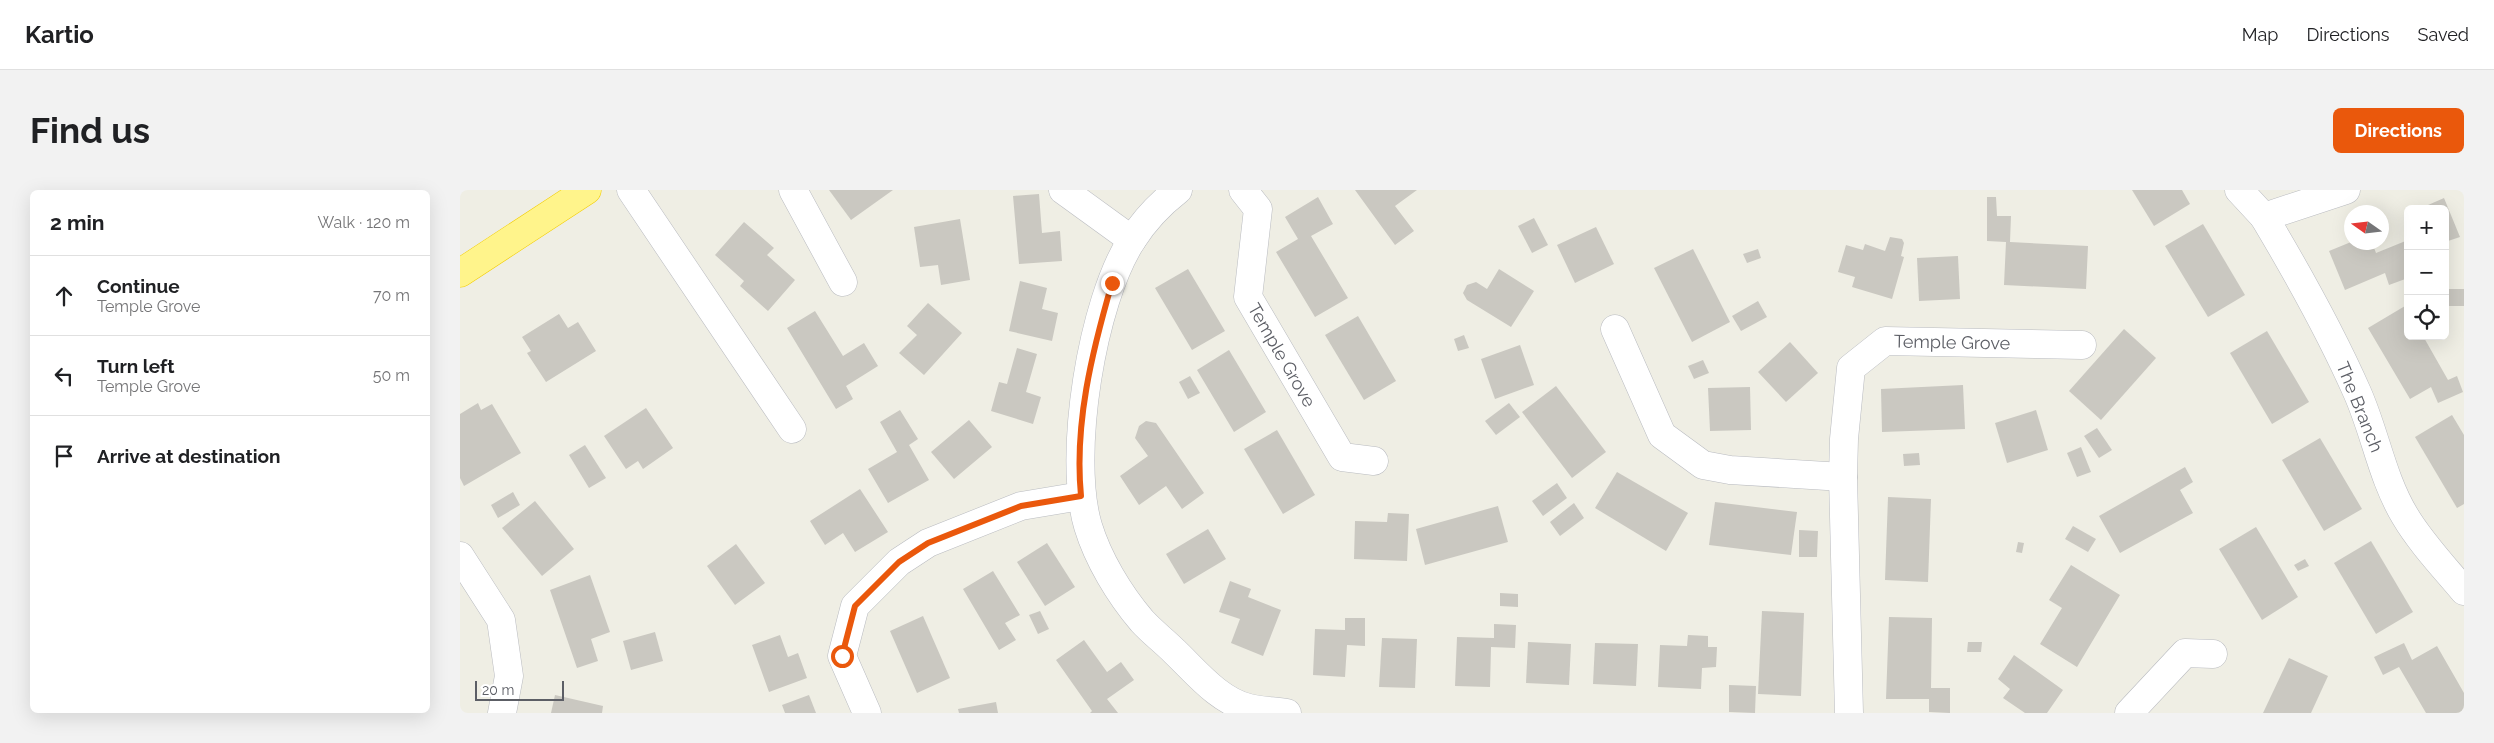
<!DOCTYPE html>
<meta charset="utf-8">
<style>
body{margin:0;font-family:Raleway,sans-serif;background:#f2f2f2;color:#202124}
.controls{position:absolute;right:15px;top:15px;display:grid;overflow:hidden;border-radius:8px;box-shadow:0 5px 20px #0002}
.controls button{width:45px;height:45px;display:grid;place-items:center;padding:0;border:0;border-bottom:1px solid #e0e0e0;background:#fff;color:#202124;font:25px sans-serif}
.compass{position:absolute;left:1884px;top:15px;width:45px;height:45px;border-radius:50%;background:#fff;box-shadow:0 5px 20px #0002;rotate:284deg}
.scale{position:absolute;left:15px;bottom:12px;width:89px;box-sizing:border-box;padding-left:5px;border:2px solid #5c5e65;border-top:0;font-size:14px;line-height:18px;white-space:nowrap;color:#5c5e65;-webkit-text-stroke:4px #fff;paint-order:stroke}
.stop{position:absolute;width:15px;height:15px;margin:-11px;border:4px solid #ea580c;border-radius:50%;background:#fff}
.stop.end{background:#ea580c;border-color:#fff;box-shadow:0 1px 5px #0008}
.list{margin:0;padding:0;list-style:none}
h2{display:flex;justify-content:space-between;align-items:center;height:65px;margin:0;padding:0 20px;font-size:21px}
h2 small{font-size:16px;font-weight:400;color:#757577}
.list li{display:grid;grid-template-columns:32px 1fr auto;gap:15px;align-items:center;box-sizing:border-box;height:80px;padding:0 20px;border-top:1px solid #e0e0e0}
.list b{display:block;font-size:19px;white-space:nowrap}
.list p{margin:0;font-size:16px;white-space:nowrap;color:#757577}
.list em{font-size:16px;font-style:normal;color:#757577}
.icon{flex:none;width:28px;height:28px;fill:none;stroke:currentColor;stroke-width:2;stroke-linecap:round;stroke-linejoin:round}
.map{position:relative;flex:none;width:2004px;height:523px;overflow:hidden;border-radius:8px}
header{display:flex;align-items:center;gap:30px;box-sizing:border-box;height:70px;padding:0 25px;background:#fff;border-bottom:1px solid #e0e0e0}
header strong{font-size:24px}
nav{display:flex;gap:28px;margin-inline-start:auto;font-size:18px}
.intro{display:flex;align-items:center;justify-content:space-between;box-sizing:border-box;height:120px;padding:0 30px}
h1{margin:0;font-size:35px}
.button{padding:12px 22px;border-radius:8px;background:#ea580c;color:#fff;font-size:18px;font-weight:700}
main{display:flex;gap:30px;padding:0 30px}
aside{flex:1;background:#fff;border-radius:8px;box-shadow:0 5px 20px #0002}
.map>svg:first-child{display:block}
.building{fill:#cac8c1}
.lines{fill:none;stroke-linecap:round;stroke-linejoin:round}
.minor-casing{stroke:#b9bbc0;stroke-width:29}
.highway-casing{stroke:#f3cd00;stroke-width:29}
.minor{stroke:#fff;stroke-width:28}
.highway{stroke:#fff48b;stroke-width:28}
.route{stroke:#ea580c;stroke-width:6}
.labels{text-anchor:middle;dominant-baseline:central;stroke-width:5;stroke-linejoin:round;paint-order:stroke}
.street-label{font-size:18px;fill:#5c5e65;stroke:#fff}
</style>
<header>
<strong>Kartio</strong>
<nav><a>Map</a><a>Directions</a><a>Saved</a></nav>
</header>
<div class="intro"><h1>Find us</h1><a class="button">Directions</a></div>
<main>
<aside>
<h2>2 min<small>Walk · 120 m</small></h2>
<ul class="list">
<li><svg class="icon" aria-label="ahead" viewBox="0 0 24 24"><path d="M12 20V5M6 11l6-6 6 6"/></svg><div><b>Continue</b><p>Temple Grove</p></div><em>70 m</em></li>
<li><svg class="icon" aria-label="left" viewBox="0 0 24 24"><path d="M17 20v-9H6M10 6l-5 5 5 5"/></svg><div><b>Turn left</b><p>Temple Grove</p></div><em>50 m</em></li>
<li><svg class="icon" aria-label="arrive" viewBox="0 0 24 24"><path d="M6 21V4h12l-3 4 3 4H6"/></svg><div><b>Arrive at destination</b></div></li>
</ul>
</aside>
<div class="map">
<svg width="2004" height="523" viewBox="0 0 2004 523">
<rect width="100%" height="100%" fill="#efeee4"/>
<g class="building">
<polygon points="369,0 433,0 391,30"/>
<polygon points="895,0 957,0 935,16 954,41 935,55"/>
<polygon points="1672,0 1722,0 1730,14 1694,36"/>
<polygon points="579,4 582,43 600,41 602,71 559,74 553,6"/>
<polygon points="858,7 873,34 851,46 888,108 855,127 816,62 838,49 825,27"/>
<polygon points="1527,7 1536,7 1537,26 1551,26 1550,52 1628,56 1626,99 1544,95 1546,52 1527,51"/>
<polygon points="1984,8 2000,47 1985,52 1985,19 1959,19"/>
<polygon points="1074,28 1088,55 1072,63 1058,36"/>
<polygon points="500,29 510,90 481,95 478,75 460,77 454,37"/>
<polygon points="284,32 314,58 307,65 335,90 308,121 280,96 284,91 255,65"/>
<polygon points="1743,34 1785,105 1748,127 1705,56"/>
<polygon points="1136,37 1154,74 1115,93 1097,55"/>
<polygon points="1430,47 1442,49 1444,53 1441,66 1444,67 1432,109 1392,97 1395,87 1378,82 1386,55 1403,60 1405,54 1425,61"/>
<polygon points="1948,50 1948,88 1929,95 1925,83 1885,100 1869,61 1891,52 1912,52 1916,63"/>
<polygon points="1233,59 1270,132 1232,152 1194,78"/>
<polygon points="1298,59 1301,68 1287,73 1283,64"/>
<polygon points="1498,66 1500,109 1459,111 1457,68"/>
<polygon points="728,79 765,141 732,160 695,98"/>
<polygon points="1039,79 1074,101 1051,137 1007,110 1003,103 1007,95 1016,92 1027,99"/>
<polygon points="560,91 587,98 582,119 598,123 592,151 549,141"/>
<polygon points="1987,99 2004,99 2004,116 1988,116"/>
<polygon points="1298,111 1307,127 1281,141 1272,126"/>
<polygon points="468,113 502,143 464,185 439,163 457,145 447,136"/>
<polygon points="1945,116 1948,120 1948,146 1963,146 1988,190 1997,186 2003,202 1978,213 1971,197 1950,209 1908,138"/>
<polygon points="355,121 383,166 404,153 418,176 386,196 393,209 376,219 327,138"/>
<polygon points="99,124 108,138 118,132 136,161 86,192 67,163 71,161 62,147"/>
<polygon points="898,126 936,191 904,210 865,145"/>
<polygon points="1664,139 1696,168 1641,230 1609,201"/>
<polygon points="1807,141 1849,212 1812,234 1770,163"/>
<polygon points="1004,145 1009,158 998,161 994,149"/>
<polygon points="1330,152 1358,183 1326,212 1298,182"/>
<polygon points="1060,155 1074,195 1035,209 1021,169"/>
<polygon points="557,158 577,164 566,202 581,207 573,234 531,221 539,192 547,194"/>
<polygon points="769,160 806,222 774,242 737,180"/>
<polygon points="1243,170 1249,183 1234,189 1228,176"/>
<polygon points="730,186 740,203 728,209 719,192"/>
<polygon points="1503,195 1505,239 1422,242 1421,199"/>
<polygon points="1096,196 1146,262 1112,288 1062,222"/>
<polygon points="1290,197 1291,240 1250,241 1248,198"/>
<polygon points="18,213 21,220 32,214 61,263 4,296 0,288 0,224"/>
<polygon points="1049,213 1060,227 1036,245 1025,231"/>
<polygon points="186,218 213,258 183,279 178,271 166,279 144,246"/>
<polygon points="440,220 458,249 449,255 469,290 428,313 408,279 437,262 420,232"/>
<polygon points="1576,220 1588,260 1547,273 1535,233"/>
<polygon points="1992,225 2004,245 2004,314 1997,318 1955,247"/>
<polygon points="509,230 532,257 494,289 471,262"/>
<polygon points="686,231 696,233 744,303 722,319 706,296 679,315 660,286 688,266 675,248 679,236"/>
<polygon points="1637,238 1652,260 1639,268 1624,246"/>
<polygon points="817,240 855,305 823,324 784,259"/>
<polygon points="1860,248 1902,319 1864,341 1822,270"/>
<polygon points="125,255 146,288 129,298 109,265"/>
<polygon points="1621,257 1631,282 1617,287 1607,263"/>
<polygon points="1459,263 1460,275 1444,276 1443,264"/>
<polygon points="1725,277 1733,292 1720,300 1733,323 1660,363 1639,326"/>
<polygon points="1157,282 1228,323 1206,361 1135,318"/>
<polygon points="1097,293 1107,308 1083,326 1072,311"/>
<polygon points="400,299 428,342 395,362 383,343 365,355 350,331"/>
<polygon points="53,302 60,315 38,328 31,315"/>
<polygon points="1428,307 1471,309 1468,392 1425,390"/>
<polygon points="75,311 114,359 82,386 42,338"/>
<polygon points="1255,312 1337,322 1331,365 1249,355"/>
<polygon points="1114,313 1124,328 1100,346 1090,332"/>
<polygon points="1038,316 1048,352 965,375 956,339"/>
<polygon points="928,323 949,324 947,371 894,369 895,331 927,332"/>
<polygon points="1613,336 1636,349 1628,362 1605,349"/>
<polygon points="1796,337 1838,407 1802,430 1759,359"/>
<polygon points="748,339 766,369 724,394 706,364"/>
<polygon points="1339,340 1358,341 1357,367 1339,367"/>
<polygon points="1911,351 1953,422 1916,444 1874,373"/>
<polygon points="1558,352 1564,353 1562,363 1556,362"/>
<polygon points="587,353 615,397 585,416 557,372"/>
<polygon points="276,354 305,393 275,415 247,376"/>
<polygon points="1845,369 1849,376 1838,381 1834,375"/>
<polygon points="1611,375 1660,405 1617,477 1580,454 1602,418 1589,410"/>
<polygon points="533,381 560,425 545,433 556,450 539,460 503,399"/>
<polygon points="130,385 150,442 131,449 138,471 117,478 90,400"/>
<polygon points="770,391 791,399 788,407 821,420 803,466 771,453 780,429 759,422"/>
<polygon points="1040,403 1058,404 1058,417 1040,416"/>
<polygon points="580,421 589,439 578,444 569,425"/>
<polygon points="1302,421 1344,423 1341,506 1298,504"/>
<polygon points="463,426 490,488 457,503 430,441"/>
<polygon points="1429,427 1472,428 1471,498 1490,498 1490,523 1469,522 1469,509 1426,509"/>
<polygon points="885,428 905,428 905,456 887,455 885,487 853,485 855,439 885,440"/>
<polygon points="1034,434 1056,435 1055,458 1031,457 1030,497 995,496 997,447 1034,448"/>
<polygon points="195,442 203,471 171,480 163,451"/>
<polygon points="320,445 328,467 338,463 347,488 309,502 292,455"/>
<polygon points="1228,445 1248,446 1248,457 1257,457 1256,477 1242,478 1241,499 1198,497 1200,455 1227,456"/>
<polygon points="922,448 957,449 955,498 919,497"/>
<polygon points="624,450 647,482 661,472 674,490 647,509 658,523 630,523 632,521 596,470"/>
<polygon points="1068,452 1111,454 1109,495 1066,493"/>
<polygon points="1508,452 1522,452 1521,462 1507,462"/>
<polygon points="1135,453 1178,454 1176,496 1133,494"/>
<polygon points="1944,453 1952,470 1977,456 2004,503 2004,523 1966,523 1939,477 1923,485 1914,467"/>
<polygon points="1554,465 1603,500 1587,523 1565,523 1543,508 1550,499 1538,489"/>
<polygon points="1829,468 1868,486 1851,523 1803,523"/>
<polygon points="1269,495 1296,496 1295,523 1269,522"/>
<polygon points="95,505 143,516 142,523 91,523"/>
<polygon points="349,505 356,523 325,523 322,515"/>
<polygon points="536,512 538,523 499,523 498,519"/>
</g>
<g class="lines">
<defs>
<g id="minor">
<polyline points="171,0 332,239"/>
<polyline points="333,0 383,92"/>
<polyline points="603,0 672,50"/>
<path d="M718,0C700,14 684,31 672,50C632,111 607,266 628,336C638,369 659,404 682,431C692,442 704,451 715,462C736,482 759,511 789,518C801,521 814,521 827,523"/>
<polyline points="783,0 798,19 788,107 882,267 914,271"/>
<polyline points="1779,0 1804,27 1886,0"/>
<path d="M1804,27C1838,84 1870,141 1897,202C1915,242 1922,288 1945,326C1961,353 1984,377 2004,401"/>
<polyline points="1155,139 1202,245 1243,275 1270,280 1383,287"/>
<polyline points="0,366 41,430 49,486 42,523"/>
<polyline points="407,523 382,466 395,416 439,372 468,353 561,316 621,306"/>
<polyline points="1389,523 1383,287 1384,249 1391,178 1425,151 1622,155"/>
<polyline points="1669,523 1725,463 1753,464"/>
</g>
<polyline id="highway" points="0,83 127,0"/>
</defs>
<use href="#minor" class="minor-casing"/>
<use href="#highway" class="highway-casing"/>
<use href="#minor" class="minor"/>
<use href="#highway" class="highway"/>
</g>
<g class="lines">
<path class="route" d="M382,466L395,416L439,372L468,353L561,316L621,306C614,234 632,162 652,93"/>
</g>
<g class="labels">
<g class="street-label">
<text transform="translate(1492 152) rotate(1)">Temple Grove</text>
<text transform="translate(822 165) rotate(60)">Temple Grove</text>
<text transform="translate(1900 217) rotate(68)">The Branch</text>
</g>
</g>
</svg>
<div class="controls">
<button>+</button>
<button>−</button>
<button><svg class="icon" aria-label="locate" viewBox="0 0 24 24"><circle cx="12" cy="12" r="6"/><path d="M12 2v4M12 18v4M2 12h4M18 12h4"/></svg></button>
</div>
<svg class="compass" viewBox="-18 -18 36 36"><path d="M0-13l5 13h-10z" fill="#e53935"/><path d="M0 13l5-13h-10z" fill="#757577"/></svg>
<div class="scale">20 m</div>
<div class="stop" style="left:382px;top:466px"></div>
<div class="stop end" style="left:652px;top:93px"></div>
</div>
</main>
